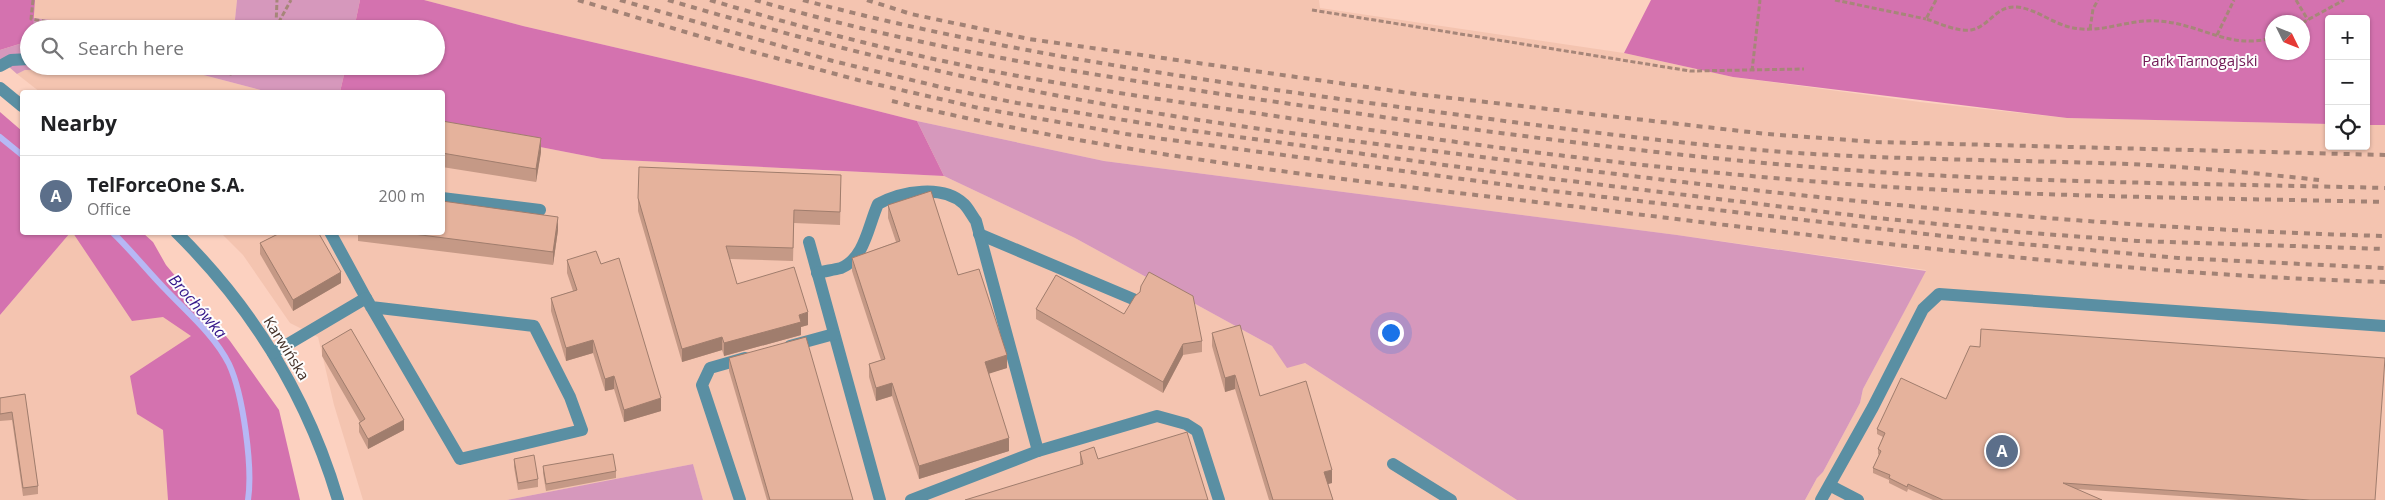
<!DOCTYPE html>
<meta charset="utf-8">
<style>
body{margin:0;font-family:"Open Sans",sans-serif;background:#f2f2f2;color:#202124}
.controls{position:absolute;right:15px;top:15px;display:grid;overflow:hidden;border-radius:5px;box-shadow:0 1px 4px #0004}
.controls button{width:45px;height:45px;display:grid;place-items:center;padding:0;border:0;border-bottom:1px solid #e0e0e0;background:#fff;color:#202124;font:25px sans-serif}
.compass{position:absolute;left:2265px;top:15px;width:45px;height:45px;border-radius:50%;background:#fff;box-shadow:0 1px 4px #0004;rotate:133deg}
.you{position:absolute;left:1390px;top:332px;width:18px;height:18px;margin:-12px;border:4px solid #fff;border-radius:50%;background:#1a73e8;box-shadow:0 0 0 8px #1a73e833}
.badge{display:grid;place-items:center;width:32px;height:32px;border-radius:50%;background:#7c3aed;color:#fff;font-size:16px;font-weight:700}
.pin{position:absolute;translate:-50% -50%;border:2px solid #fff;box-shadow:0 1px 5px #0006}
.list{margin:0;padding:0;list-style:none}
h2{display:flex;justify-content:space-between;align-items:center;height:65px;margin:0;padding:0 20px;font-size:21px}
h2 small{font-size:16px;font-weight:400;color:#757577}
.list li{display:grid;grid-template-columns:32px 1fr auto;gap:15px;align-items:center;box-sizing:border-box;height:80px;padding:0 20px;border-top:1px solid #e0e0e0}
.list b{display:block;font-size:19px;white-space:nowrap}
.list p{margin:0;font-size:16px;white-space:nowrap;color:#757577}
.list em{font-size:16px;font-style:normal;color:#757577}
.icon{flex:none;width:28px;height:28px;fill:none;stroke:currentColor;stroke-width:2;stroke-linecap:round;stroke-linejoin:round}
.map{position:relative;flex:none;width:2385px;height:500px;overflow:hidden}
.search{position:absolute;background:#fff;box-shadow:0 1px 4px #0004;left:20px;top:20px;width:425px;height:55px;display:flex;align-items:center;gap:12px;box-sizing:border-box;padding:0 18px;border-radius:28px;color:#757577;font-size:19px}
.panel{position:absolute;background:#fff;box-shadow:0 1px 4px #0004;left:20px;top:90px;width:425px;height:145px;border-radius:5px}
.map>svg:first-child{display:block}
.built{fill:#f4c4b0}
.green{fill:#d698bc}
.forest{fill:#d472af;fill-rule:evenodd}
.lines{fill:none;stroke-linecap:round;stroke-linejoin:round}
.stream{stroke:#b7b8f5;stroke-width:6}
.path{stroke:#a68679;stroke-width:3;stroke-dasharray:5 2.5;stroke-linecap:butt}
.minor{stroke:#5a8fa3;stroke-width:12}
.rail{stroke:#a28275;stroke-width:4;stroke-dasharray:6 6;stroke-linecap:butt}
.wall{fill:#c59986}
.shaded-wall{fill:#a07d6d}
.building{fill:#e5b29c;stroke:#a07d6d}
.labels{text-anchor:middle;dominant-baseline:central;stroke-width:4;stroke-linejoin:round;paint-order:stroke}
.park-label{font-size:15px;fill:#711955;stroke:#fdfdfd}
.street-label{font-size:15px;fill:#432f26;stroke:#fdfdfd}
.water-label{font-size:16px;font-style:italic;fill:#331689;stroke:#fdfdfd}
</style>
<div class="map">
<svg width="2385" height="500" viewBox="0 0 2385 500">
<rect width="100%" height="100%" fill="#fcd1c0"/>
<g class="built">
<polygon points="35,0 237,0 234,29 136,29 33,18"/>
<polygon points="424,0 1319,0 1320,8 1624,53 1733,77 1920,102 2067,118 2329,124 2329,146 2366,146 2366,125 2385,125 2385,500 1805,500 1817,478 1823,472 1860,403 1863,389 1926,270 1677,235 1104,161 917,121 747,78 523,26"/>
<polygon points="99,68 192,72 268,92 40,92 17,74 25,70"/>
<polygon points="443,128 602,159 944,176 1075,238 1272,346 1278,353 1305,363 1517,500 703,500 693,464 507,500 363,500 334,405 318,337 290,323 243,255 221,233 442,232"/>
<polygon points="70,233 104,233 197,330 215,500 0,500 0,315"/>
</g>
<g class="green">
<polygon points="237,0 360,0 354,29 234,29"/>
<polygon points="33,18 136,29 33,29"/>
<polygon points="29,41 29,66 346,66 340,92 268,92 192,72 99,68 25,70 17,74 0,59 0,50"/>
<polygon points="917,121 1104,161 1677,235 1926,271 1863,389 1860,403 1823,472 1817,478 1805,500 1517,500 1305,363 1287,368 1272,346 1075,238 944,176"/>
<polygon points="693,464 703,500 507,500"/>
</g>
<g class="forest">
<polygon points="0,0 35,0 33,29 29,29 29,41 0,50"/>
<polygon points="360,0 424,0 523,26 747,78 917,121 944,176 602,159 443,128 442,92 340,92 346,66 436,66 436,29 354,29"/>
<path d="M1651,0H2385V125H2366V19H2329V124L2067,118L1733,77L1624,53ZM2272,22H2302V52H2272Z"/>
<polygon points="0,112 22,131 22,232 70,233 0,315"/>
<polygon points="73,233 143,233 153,242 166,265 230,341 279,410 300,500 168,500 163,430 137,414 130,376 191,336 163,317 132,321"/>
</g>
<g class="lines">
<g class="stream">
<polyline points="0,137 22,155"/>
<path d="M112,232C132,251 148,272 167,291C189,314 215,336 229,364C243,394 253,467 248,500"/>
</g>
<g class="path">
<polyline points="33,0 31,19 55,23"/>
<polyline points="1835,0 1926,19"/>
<path d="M1936,0L1926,19C1939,23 1957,32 1971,30C1989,27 1996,5 2017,7C2039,9 2056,28 2082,29C2107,31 2132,19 2157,21C2200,23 2228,50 2272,38"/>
<polyline points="2296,0 2308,20"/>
<polyline points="1312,10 1690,71 1804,69"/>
<polyline points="2302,23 2344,0"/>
<polyline points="276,25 277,0"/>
<polyline points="275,29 291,0"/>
<polyline points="2090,29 2093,9 2098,0"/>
<polyline points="2217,35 2234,0"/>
<polyline points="205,66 231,74 253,70 256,66"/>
<polyline points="1752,71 1760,0"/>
</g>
<g class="minor">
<polyline points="0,66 11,60 29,59"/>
<polyline points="0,88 22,106"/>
<polyline points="442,198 540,210"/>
<path d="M176,232C252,307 308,398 338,500"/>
<polyline points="330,232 366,298"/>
<polyline points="979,234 1133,299"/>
<polyline points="809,242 880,500"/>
<path d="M817,273C825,271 833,270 841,268C865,258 868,226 878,204C902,191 943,184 964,204C969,209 972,216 976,221L1038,451"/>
<polyline points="790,346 834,334"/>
<polyline points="273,353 366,298 460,459 582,430 570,397 534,326 371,307"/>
<polyline points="1393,464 1451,500"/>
<polyline points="1831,486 1858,500"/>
<polyline points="740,500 702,385 710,368 745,358"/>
<polyline points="911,500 1038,451 1157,416 1186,424 1197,431 1219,500"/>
<polyline points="1821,500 1873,407 1923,309 1939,294 2385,326"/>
</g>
<g class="rail">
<polyline points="578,0 746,50 858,80 979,108 1126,134 1552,191 1978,240 2178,258 2385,268"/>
<polyline points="620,0 833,61 953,90 1017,103 1180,129 1496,172 1867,217 2018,232 2137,241 2385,249"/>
<path d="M668,0C813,43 960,79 1109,105C1235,128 1363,142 1490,158C1787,197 2085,228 2385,236"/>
<path d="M710,0C813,31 918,58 1024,77C1118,94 1214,107 1309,121C1497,149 1686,173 1875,186C2045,197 2215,198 2385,202"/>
<path d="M755,0C933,52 1115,79 1298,105C1473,130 1647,154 1823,168C2010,183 2198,183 2385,188"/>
<path d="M803,0C986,49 1174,76 1362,102C1507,121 1651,142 1797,153C1907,160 2018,160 2128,164C2192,167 2255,173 2319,180"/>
<polyline points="867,0 911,14 1029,39 1416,94 1767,134 1876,142 2385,155"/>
<path d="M892,101C1117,156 1349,180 1579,207C1846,240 2116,274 2385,282"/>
</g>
</g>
<g class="wall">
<polygon points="442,121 541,152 536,182 442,167"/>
<polygon points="841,187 840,225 794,223 793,261 730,259 737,284 808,325 801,327 801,335 724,356 722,350 682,362 638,211 638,198"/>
<polygon points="888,205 958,275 1007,368 989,373 1009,451 919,479 892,396 876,401 869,377 869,364 881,360 852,271 852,258 896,242 888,218"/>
<polygon points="558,230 553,265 358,241 358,232 442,232"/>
<polygon points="276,232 318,232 341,283 293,311 260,254 260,243 276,235"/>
<polygon points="567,260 601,264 661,411 624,422 614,389 605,391 593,353 566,361 551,311 551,298 573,291 567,273"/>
<polygon points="1036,309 1202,341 1202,352 1183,355 1163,393 1036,319"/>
<polygon points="1212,333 1260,396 1332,483 1328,484 1333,500 1269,500 1235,389 1225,392 1212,346"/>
<polygon points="322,346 404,430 368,449 359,432 359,423 360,422 322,356"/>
<polygon points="729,358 853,500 767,500 729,371"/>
<polygon points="25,394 38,486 38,494 23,496 12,420 0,421 0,398"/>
<polygon points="1946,399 2375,500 2239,500 2076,489 2102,500 1933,500 1908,489 1907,492 1889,483 1889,480 1873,473 1873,468 1879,455 1878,454 1878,449 1883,437 1877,434 1877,429"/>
<polygon points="1080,452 1098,459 1080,465"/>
<polygon points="514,459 538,479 538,487 518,490 514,467"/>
<polygon points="543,466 616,471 616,478 546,491 543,473"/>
</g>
<g class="shaded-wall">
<polygon points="541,138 541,152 536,182 536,169"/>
<polygon points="558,217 558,230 553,265 553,252"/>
<polygon points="341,272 341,283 293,311 293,300"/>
<polygon points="808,312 808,325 801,327 801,335 724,356 724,343 799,315"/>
<polygon points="722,337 722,350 682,362 682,349"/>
<polygon points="593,340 593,353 566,361 566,348"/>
<polygon points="1183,344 1183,355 1163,393 1163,382"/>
<polygon points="1007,355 1007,368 985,375 985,362"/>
<polygon points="1235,375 1235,389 1225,392 1225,378"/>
<polygon points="614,376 614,389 605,391 605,379"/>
<polygon points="892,383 892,396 876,401 876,388"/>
<polygon points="661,398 661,411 624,422 624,410"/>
<polygon points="404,420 404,430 368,449 368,439"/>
<polygon points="1009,438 1009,451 919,479 919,466"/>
<polygon points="1332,470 1332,483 1324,485 1324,472"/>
</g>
<g class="building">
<polygon points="442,121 541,138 536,169 442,153"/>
<polygon points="639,167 841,175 840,212 794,210 793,248 726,246 737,284 794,267 808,312 799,315 801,322 724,343 722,337 682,349 638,198"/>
<polygon points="931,191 958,275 979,269 1007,355 985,362 1009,438 919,466 892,383 876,388 869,364 885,359 852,258 900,241 888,205"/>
<polygon points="442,201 558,217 553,252 398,232 442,232"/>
<polygon points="277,232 318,232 341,272 293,300 260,243 278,234"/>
<polygon points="596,251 601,264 619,258 661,398 624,410 614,376 605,379 593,340 566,348 551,298 577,290 567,260"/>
<polygon points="1149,272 1193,296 1202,341 1183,344 1163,382 1036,309 1056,275 1124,314 1135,296 1140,292 1141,286"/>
<polygon points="1240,325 1260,396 1306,381 1332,470 1324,472 1333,500 1273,500 1235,375 1225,378 1212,333"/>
<polygon points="351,329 404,420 368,439 359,423 365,419 322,346"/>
<polygon points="1981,329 2385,358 2375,500 2310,500 2063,483 2102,500 1943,500 1908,484 1907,487 1889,478 1890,475 1873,468 1881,451 1878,449 1885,433 1877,429 1901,378 1946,399 1970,346 1980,347"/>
<polygon points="806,337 853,500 770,500 729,358"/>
<polygon points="25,394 38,486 23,488 12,412 0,414 0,398"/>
<polygon points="1187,432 1208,500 965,500 1083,464 1080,452 1094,447 1098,459"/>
<polygon points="613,454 616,471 546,484 543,466"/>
<polygon points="534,455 538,479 518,483 514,459"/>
</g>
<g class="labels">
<g class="park-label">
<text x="2200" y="60">Park Tarnogajski</text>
</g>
<g class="street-label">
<text transform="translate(287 348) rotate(58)">Karwińska</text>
</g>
<g class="water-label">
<text transform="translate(198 306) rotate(49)">Brochówka</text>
</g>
</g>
</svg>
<div class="controls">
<button>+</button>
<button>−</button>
<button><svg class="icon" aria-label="locate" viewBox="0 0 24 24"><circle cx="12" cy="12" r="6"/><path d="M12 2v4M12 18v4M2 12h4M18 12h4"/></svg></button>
</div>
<svg class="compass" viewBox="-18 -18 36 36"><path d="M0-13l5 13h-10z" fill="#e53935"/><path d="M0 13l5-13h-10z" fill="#757577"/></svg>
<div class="you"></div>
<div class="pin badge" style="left:2002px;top:451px;background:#5c6f8a">A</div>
<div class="search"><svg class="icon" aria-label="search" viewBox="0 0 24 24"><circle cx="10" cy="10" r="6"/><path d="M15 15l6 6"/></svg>Search here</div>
<section class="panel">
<h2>Nearby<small></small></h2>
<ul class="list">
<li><span class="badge" style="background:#5c6f8a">A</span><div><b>TelForceOne S.A.</b><p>Office</p></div><em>200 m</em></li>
</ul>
</section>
</div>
